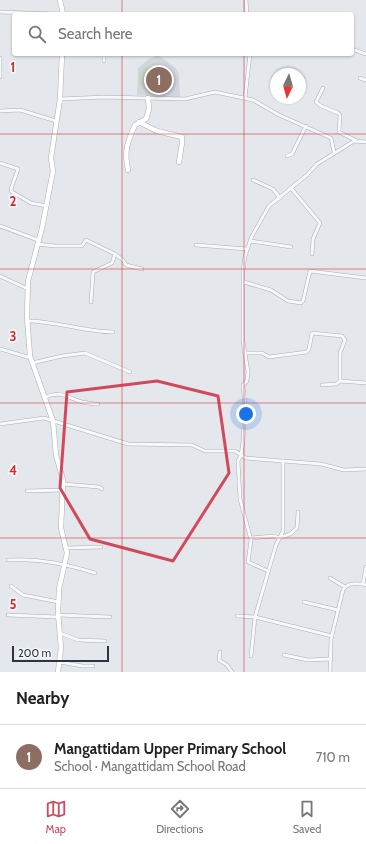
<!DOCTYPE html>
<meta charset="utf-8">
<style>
body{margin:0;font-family:Cabin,sans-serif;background:#f2f2f2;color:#222}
.compass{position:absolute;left:270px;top:68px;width:36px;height:36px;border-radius:50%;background:#fff;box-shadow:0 1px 3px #0004;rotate:185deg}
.scale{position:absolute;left:12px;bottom:10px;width:97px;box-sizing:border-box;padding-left:4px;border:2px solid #2b3445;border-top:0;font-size:11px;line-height:14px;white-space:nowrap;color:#2b3445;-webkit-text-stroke:3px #f4f6f9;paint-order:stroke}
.you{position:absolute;left:246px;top:414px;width:14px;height:14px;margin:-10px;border:3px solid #fff;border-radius:50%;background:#1a73e8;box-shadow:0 0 0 6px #1a73e833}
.badge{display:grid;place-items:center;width:26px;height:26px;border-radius:50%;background:#d1495b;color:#fff;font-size:13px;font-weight:700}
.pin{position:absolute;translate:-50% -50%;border:2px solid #fff;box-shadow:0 1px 4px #0006}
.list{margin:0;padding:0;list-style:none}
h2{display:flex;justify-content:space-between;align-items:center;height:52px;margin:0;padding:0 16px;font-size:17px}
h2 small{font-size:13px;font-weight:400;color:#767676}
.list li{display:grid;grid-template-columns:26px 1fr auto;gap:12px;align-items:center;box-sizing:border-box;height:64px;padding:0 16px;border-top:1px solid #e0e0e0}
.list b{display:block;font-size:15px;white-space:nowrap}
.list p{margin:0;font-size:13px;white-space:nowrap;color:#767676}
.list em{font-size:13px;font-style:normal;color:#767676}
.icon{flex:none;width:22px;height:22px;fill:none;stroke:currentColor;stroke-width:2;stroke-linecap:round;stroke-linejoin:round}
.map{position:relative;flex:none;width:366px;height:672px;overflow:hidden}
.search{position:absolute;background:#fff;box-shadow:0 1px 3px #0004;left:12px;right:12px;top:12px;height:44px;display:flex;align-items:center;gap:10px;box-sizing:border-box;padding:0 14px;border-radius:4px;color:#767676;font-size:15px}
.sheet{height:116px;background:#fff}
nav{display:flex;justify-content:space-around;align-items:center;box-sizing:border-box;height:56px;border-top:1px solid #e0e0e0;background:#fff;font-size:11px;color:#767676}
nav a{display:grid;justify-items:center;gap:2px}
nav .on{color:#d1495b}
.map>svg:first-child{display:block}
.built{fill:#d2d6de}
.green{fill:#c9d6c5}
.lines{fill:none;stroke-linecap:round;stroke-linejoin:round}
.street-casing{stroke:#a9aeb7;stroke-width:4}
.secondary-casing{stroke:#a9aeb7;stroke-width:5.5}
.street{stroke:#f7f8fa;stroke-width:3}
.secondary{stroke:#fff;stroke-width:4.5}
.marked{fill:none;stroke:#d1495b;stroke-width:3;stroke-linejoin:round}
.grid{fill:none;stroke:#d62828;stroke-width:1;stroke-opacity:0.55}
.grid-label{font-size:13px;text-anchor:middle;font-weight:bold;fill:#d62828;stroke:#f4f6f9;stroke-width:3.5;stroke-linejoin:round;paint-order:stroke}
</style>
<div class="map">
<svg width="366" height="672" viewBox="0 0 366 672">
<rect width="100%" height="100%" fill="#e4e7ec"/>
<polygon class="built" points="158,55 176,68 179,74 180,98 170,98 137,95 138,68 149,59"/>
<path class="green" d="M150,66C157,73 160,85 155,95H151L139,85V70Z"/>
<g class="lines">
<defs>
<g id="street">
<polyline points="246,0 247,14"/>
<polyline points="0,12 55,14"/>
<polyline points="352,49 366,54"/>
<polyline points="0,58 0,77"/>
<polyline points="104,61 104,54"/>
<polyline points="360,78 366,80"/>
<polyline points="323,88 316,102 321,106 338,113 340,115 339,132 357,141"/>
<polyline points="245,98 250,54"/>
<polyline points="60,99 104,97 185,99 215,92 253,100 279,115 331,138 334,152"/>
<polyline points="0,111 20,110 56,121"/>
<polyline points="287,156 292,154 306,126"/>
<polyline points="0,163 18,169 11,189 12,192 31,203 47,206"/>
<polyline points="253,180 273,189 280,198"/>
<polyline points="291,188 320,223 313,239 312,254"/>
<polyline points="0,226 38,240"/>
<polyline points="250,241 291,247"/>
<polyline points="37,244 55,246 82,246 86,240 115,254 112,263 93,272 91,302"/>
<polyline points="196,245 247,249"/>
<polyline points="115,254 123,260 126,265 142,269"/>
<polyline points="0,276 28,289"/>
<polyline points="244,282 271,290 288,301 301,303 303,301 310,271 366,278"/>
<path d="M27,321C57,321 84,332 113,332"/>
<polyline points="0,349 31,358"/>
<polyline points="244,353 262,353 269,357 307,352 309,349 312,333 342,336 345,340 340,353 340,381"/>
<polyline points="32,363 62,356 85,353 130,372"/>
<polyline points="322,385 336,384 340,381 366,383"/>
<path d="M45,397C62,390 67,398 82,402C87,403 93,404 98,404"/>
<polyline points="0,424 44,418 128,444 192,445 205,451 235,451 246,458 321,464 344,470 366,469"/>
<polyline points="283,461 283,531 276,545 255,617 332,636"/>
<polyline points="63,484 99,487 102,489"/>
<polyline points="27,491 63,490"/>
<polyline points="251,538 274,536 279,538 290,534 297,528 298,512"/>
<polyline points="66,548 101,547"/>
<path d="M8,560C38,558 67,564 95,573"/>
<polyline points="366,567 363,584 366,585"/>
<polyline points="268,571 248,562 251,540 240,499 238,461 241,455 243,442 245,406 243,385 247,381 248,372 243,341 243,271 245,256 252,236 269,206 307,175 317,164 354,141 366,142"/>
<polyline points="330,578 345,587"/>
<polyline points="11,586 23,595 59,602"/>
<polyline points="304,602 338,610"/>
<polyline points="8,615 58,617"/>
<polyline points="58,615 110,617"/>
<polyline points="237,616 255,617 251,656"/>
<polyline points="60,633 78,640 105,641"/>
<polyline points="220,652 219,660 227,665 232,672"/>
<polyline points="284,655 308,660 331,659"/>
<polyline points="60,662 82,666 93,666"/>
<path d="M330,672L331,639L343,590C348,582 354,584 363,584"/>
</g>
<g id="secondary">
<polyline points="60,0 63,14"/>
<polyline points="139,122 157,131 182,137 182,143 179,162"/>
<path d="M128,170C124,151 127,143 135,125L146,119L149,109L148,98"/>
<polyline points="58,672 61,648 58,613 59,589 67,553 61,528 63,480 56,455 53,421 30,356 27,317 28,281 42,228 53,171 51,158 60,99 62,54"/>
</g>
</defs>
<use href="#street" class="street-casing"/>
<use href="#secondary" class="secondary-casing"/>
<use href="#street" class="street"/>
<use href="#secondary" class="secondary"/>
</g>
<path class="marked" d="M157,381L218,396L229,473L173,561L90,539L60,488L67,392Z"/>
<path class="grid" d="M122,0V14M244,0V14M122,54V672M244,54V672M0,134H366M0,269H366M0,403H366M0,538H366"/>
<g class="grid-label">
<text x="13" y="72">1</text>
<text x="13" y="206">2</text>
<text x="13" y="341">3</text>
<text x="13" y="475">4</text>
<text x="13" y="609">5</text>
</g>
</svg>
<svg class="compass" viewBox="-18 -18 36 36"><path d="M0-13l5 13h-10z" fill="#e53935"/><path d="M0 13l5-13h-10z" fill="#767676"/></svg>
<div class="scale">200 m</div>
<div class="you"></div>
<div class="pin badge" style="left:159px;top:80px;background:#8d6e63">1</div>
<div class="search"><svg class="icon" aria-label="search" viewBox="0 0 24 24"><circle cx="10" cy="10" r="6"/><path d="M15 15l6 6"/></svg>Search here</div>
</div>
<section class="sheet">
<h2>Nearby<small></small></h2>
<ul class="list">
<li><span class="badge" style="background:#8d6e63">1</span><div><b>Mangattidam Upper Primary School</b><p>School · Mangattidam School Road</p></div><em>710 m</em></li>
</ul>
</section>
<nav>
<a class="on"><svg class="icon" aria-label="map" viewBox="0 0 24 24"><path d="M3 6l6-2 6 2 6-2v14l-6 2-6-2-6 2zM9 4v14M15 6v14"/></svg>Map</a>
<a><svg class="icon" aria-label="directions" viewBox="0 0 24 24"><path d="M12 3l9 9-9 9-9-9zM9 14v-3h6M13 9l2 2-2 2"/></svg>Directions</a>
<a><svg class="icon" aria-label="saved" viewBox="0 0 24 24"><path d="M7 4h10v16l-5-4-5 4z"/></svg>Saved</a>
</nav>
